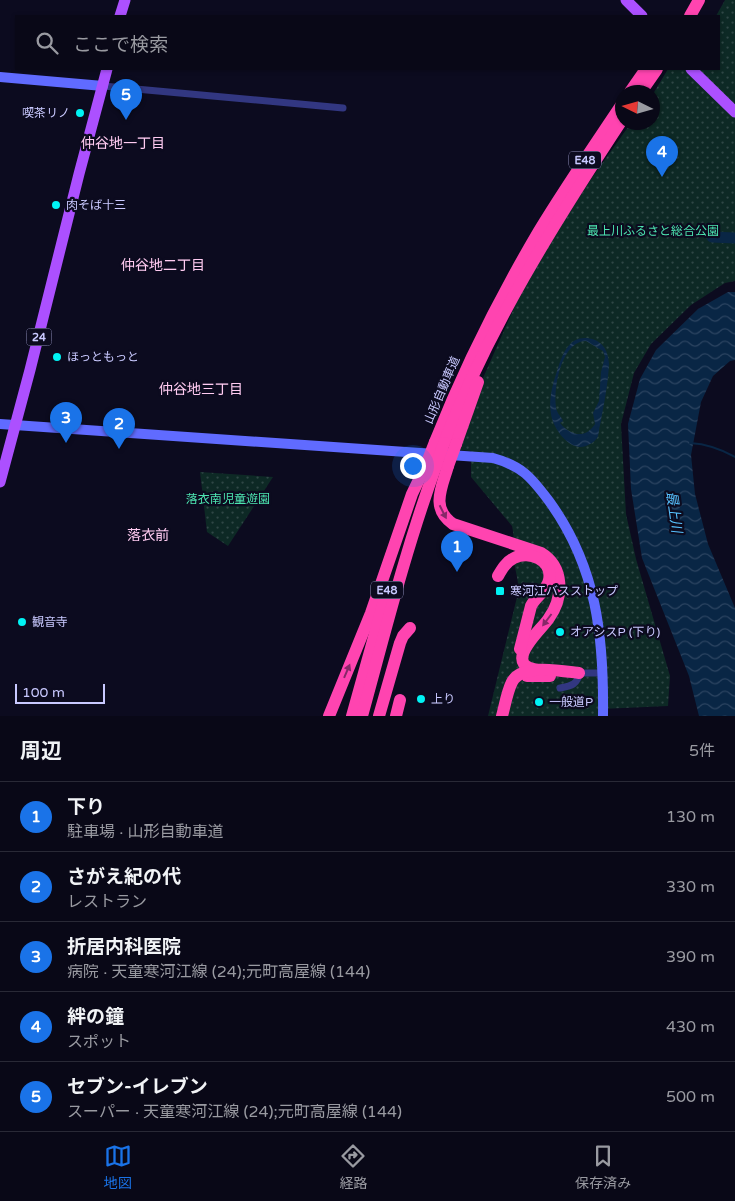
<!DOCTYPE html>
<html lang="ja">
<meta charset="utf-8">
<style>
body{margin:0;font-family:"Varela Round","Noto Sans JP",sans-serif;background:#171624;color:#f1f3f6}
.compass{position:absolute;left:615px;top:85px;width:45px;height:45px;border-radius:50%;background:#090817;box-shadow:0 1px 4px #0004;rotate:275deg}
.scale{position:absolute;left:15px;bottom:12px;width:90px;box-sizing:border-box;padding-left:5px;border:2px solid #c9c9ff;border-top:0;font-size:14px;line-height:18px;white-space:nowrap;color:#c9c9ff;-webkit-text-stroke:4px #0c0b1f;paint-order:stroke}
.you{position:absolute;left:412px;top:465px;width:18px;height:18px;margin:-12px;border:4px solid #fff;border-radius:50%;background:#1a73e8;box-shadow:0 0 0 8px #1a73e833}
.badge{display:grid;place-items:center;width:32px;height:32px;border-radius:50%;background:#1a73e8;color:#fff;font-size:16px;font-weight:700}
.pin{position:absolute;translate:-50% -41px;filter:drop-shadow(0 1px 2px #0008)}
.pin::after{content:'';position:absolute;top:26px;width:18px;height:15px;background:inherit;clip-path:polygon(0 0,100% 0,50% 100%)}
.list{margin:0;padding:0;list-style:none}
h2{display:flex;justify-content:space-between;align-items:center;height:65px;margin:0;padding:0 20px;font-size:21px}
h2 small{font-size:16px;font-weight:400;color:#999aa1}
.list li{display:grid;grid-template-columns:32px 1fr auto;gap:15px;align-items:center;box-sizing:border-box;height:70px;padding:0 20px;border-top:1px solid #292936}
.list b{display:block;font-size:19px;white-space:nowrap}
.list p{margin:0;font-size:16px;white-space:nowrap;color:#999aa1}
.list em{font-size:16px;font-style:normal;color:#999aa1}
.icon{flex:none;width:28px;height:28px;fill:none;stroke:currentColor;stroke-width:2;stroke-linecap:round;stroke-linejoin:round}
.map{position:relative;flex:none;width:735px;height:716px;overflow:hidden}
.search{position:absolute;background:#090817;box-shadow:0 1px 4px #0004;left:15px;right:15px;top:15px;height:55px;display:flex;align-items:center;gap:12px;box-sizing:border-box;padding:0 18px;border-radius:0px;color:#999aa1;font-size:19px}
.sheet{height:415px;background:#090817}
nav{display:flex;justify-content:space-around;align-items:center;box-sizing:border-box;height:70px;border-top:1px solid #292936;background:#090817;font-size:14px;color:#999aa1}
nav a{display:grid;justify-items:center;gap:2px}
nav .on{color:#1a73e8}
.map>svg:first-child{display:block}
.park{fill:url(#park-dots)}
.water{fill:url(#water-waves);fill-rule:evenodd}
.lines{fill:none;stroke-linecap:round;stroke-linejoin:round}
.stream{stroke:#092645;stroke-width:2}
.river{stroke:#092645;stroke-width:11}
.street{stroke:#323781;stroke-width:7}
.secondary{stroke:#606bff;stroke-width:10}
.primary{stroke:#ac50ff;stroke-width:11}
.highway{stroke:#ff44b0;stroke-width:12}
.highway-bridge{stroke:#ff44b0;stroke-width:12}
.oneway{fill:#862868}
.poi-dot{fill:#00f3f4;stroke:#0c0b1f;stroke-width:2}
.labels{text-anchor:middle;dominant-baseline:central;stroke-width:4.5;stroke-linejoin:round;paint-order:stroke}
.shield{fill:#0c0b1f;stroke:#9090bc;stroke-width:1}
.shield-label{font-size:11px;font-weight:bold;fill:#c9c9ff}
.poi-label{font-size:12px;fill:#c9c9ff;stroke:#0c0b1f;text-anchor:start}
.park-label{font-size:12px;fill:#4de6b1;stroke:#0c0b1f}
.street-label{font-size:12px;fill:#c9c9ff;stroke:#0c0b1f}
.neighbourhood-label{font-size:14px;fill:#ffcbf1;stroke:#0c0b1f}
.water-label{font-size:14px;font-style:italic;fill:#57c2ff;stroke:#0c0b1f}
</style>
<div class="map">
<svg width="735" height="716" viewBox="0 0 735 716">
<defs>
<pattern id="park-dots" width="8" height="8" patternUnits="userSpaceOnUse" patternTransform="scale(1.25)"><rect width="8" height="8" fill="#0d2925"/><path d="M2 2h.1M6 6h.1" fill="none" stroke="#2f4746" stroke-width="1.8" stroke-linecap="round"/></pattern>
<pattern id="water-waves" width="16" height="10" patternUnits="userSpaceOnUse" patternTransform="scale(1.25)"><rect width="16" height="10" fill="#092645"/><path d="M0 5q4-4 8 0t8 0" fill="none" stroke="#2c4461"/></pattern>
</defs>
<rect width="100%" height="100%" fill="#0c0b1f"/>
<g class="park">
<path d="M725,0H735V281L725,283L691,305L651,344L634,373L621,424L626,514L636,559L670,676L668,706L601,709L600,716H488L518,593C519,581 516,574 514,562C513,550 515,539 512,526L471,477V451L459,450L479,387L518,299L536,263L591,179L631,123L652,122L653,94L668,69H719V16H716Z"/>
<polygon points="200,472 273,477 228,546 207,532"/>
</g>
<g class="water">
<polygon points="728,292 735,292 735,360 730,361 713,376 701,402 691,455 695,494 708,544 735,608 735,716 699,716 689,676 642,558 631,489 628,424 640,379 656,350 698,309"/>
<path d="M587,338C602,340 608,349 609,364C608,384 604,405 600,425C599,428 599,433 598,436C597,439 593,443 590,444C572,456 553,429 551,414C548,397 554,380 559,365C564,351 570,337 587,338ZM586,341L603,351L605,357L601,372L599,401L593,413L595,424C585,440 570,435 560,423L563,421C562,418 558,414 557,411C552,391 561,341 586,341Z"/>
</g>
<g class="lines">
<path class="stream" d="M690,443C707,444 721,449 735,457"/>
<polyline class="river" points="712,237 735,238"/>
<g class="street">
<polyline points="103,86 343,108"/>
<path d="M560,688C570,686 578,685 579,673H603"/>
</g>
<g class="secondary">
<polyline points="0,77 103,86"/>
<path d="M0,424L493,458C522,466 531,477 549,501C597,567 604,637 603,716"/>
</g>
<g class="primary">
<polyline points="626,0 642,16"/>
<polyline points="120,16 125,0"/>
<polyline points="691,69 735,112"/>
<polyline points="0,482 30,370 79,174 107,69"/>
</g>
<g class="highway">
<polyline points="690,16 699,0"/>
<polyline points="630,92 646,69"/>
<polyline points="641,92 657,69"/>
<path d="M435,442C464,369 499,299 539,231C565,188 594,146 622,104"/>
<path d="M444,443C489,327 554,223 622,120"/>
<polyline points="456,444 478,382"/>
<path d="M448,466C442,487 430,508 453,524L541,553C564,567 564,597 549,618C543,628 515,651 524,664C527,668 534,669 538,670"/>
<path d="M498,576C502,569 506,562 514,558C529,550 553,560 549,580C547,591 536,596 531,606L520,649"/>
<polyline points="527,676 550,676"/>
<polyline points="329,716 371,613 412,494 426,465"/>
<polyline points="352,716 384,601"/>
<path d="M362,716C385,632 406,548 436,466"/>
<polyline points="379,716 400,643 403,636 410,628"/>
<polyline points="396,716 400,700"/>
<path d="M502,716C505,705 507,692 512,682C522,663 562,671 579,673"/>
</g>
<g class="highway-bridge">
<polyline points="426,465 435,442"/>
<polyline points="436,466 444,443"/>
<polyline points="448,466 456,444"/>
</g>
</g>
<defs><path id="oneway-solid" d="M-6-.8H1V-3.2L6.5 0L1 3.2V.8H-6Z" transform="scale(1.25)"/></defs>
<g class="oneway">
<use href="#oneway-solid" transform="translate(443 512) rotate(63)"/>
<use href="#oneway-solid" transform="translate(547 620) rotate(127)"/>
<use href="#oneway-solid" transform="translate(347 671) rotate(-67)"/>
</g>
<g class="poi-dot">
<circle cx="80" cy="113" r="5"/>
<circle cx="56" cy="205" r="5"/>
<circle cx="57" cy="357" r="5"/>
<rect x="495" y="586" width="10" height="10" rx="2.5"/>
<circle cx="22" cy="622" r="5"/>
<circle cx="560" cy="632" r="5"/>
<circle cx="421" cy="699" r="5"/>
<circle cx="539" cy="702" r="5"/>
</g>
<g class="labels">
<g class="shield">
<rect x="569" y="151.5" width="32" height="17" rx="4"/>
<rect x="26.5" y="328.5" width="25" height="17" rx="4"/>
<rect x="371" y="581.5" width="32" height="17" rx="4"/>
</g>
<g class="shield-label">
<text x="585" y="160">E48</text>
<text x="39" y="337">24</text>
<text x="387" y="590">E48</text>
</g>
<g class="poi-label">
<text x="70" y="113" text-anchor="end">喫茶リノ</text>
<text x="66" y="205">肉そば十三</text>
<text x="67" y="357">ほっともっと</text>
<text x="510" y="591">寒河江バスストップ</text>
<text x="32" y="622">観音寺</text>
<text x="570" y="632">オアシスP (下り)</text>
<text x="431" y="699">上り</text>
<text x="549" y="702">一般道P</text>
</g>
<g class="park-label">
<text x="653" y="231">最上川ふるさと総合公園</text>
<text x="228" y="499">落衣南児童遊園</text>
</g>
<g class="street-label">
<text transform="translate(442 390) rotate(-67)">山形自動車道</text>
</g>
<g class="neighbourhood-label">
<text x="123" y="143">仲谷地一丁目</text>
<text x="163" y="265">仲谷地二丁目</text>
<text x="201" y="389">仲谷地三丁目</text>
<text x="148" y="535">落衣前</text>
</g>
<g class="water-label">
<text transform="translate(674 512) rotate(82)">最上川</text>
</g>
</g>
</svg>
<svg class="compass" viewBox="-18 -18 36 36"><path d="M0-13l5 13h-10z" fill="#e53935"/><path d="M0 13l5-13h-10z" fill="#999aa1"/></svg>
<div class="scale">100 m</div>
<div class="you"></div>
<div class="pin badge" style="left:457px;top:572px">1</div>
<div class="pin badge" style="left:119px;top:449px">2</div>
<div class="pin badge" style="left:66px;top:443px">3</div>
<div class="pin badge" style="left:662px;top:177px">4</div>
<div class="pin badge" style="left:126px;top:120px">5</div>
<div class="search"><svg class="icon" aria-label="search" viewBox="0 0 24 24"><circle cx="10" cy="10" r="6"/><path d="M15 15l6 6"/></svg>ここで検索</div>
</div>
<section class="sheet">
<h2>周辺<small>5件</small></h2>
<ul class="list">
<li><span class="badge">1</span><div><b>下り</b><p>駐車場 · 山形自動車道</p></div><em>130 m</em></li>
<li><span class="badge">2</span><div><b>さがえ紀の代</b><p>レストラン</p></div><em>330 m</em></li>
<li><span class="badge">3</span><div><b>折居内科医院</b><p>病院 · 天童寒河江線 (24);元町高屋線 (144)</p></div><em>390 m</em></li>
<li><span class="badge">4</span><div><b>絆の鐘</b><p>スポット</p></div><em>430 m</em></li>
<li><span class="badge">5</span><div><b>セブン-イレブン</b><p>スーパー · 天童寒河江線 (24);元町高屋線 (144)</p></div><em>500 m</em></li>
</ul>
</section>
<nav>
<a class="on"><svg class="icon" aria-label="map" viewBox="0 0 24 24"><path d="M3 6l6-2 6 2 6-2v14l-6 2-6-2-6 2zM9 4v14M15 6v14"/></svg>地図</a>
<a><svg class="icon" aria-label="directions" viewBox="0 0 24 24"><path d="M12 3l9 9-9 9-9-9zM9 14v-3h6M13 9l2 2-2 2"/></svg>経路</a>
<a><svg class="icon" aria-label="saved" viewBox="0 0 24 24"><path d="M7 4h10v16l-5-4-5 4z"/></svg>保存済み</a>
</nav>
